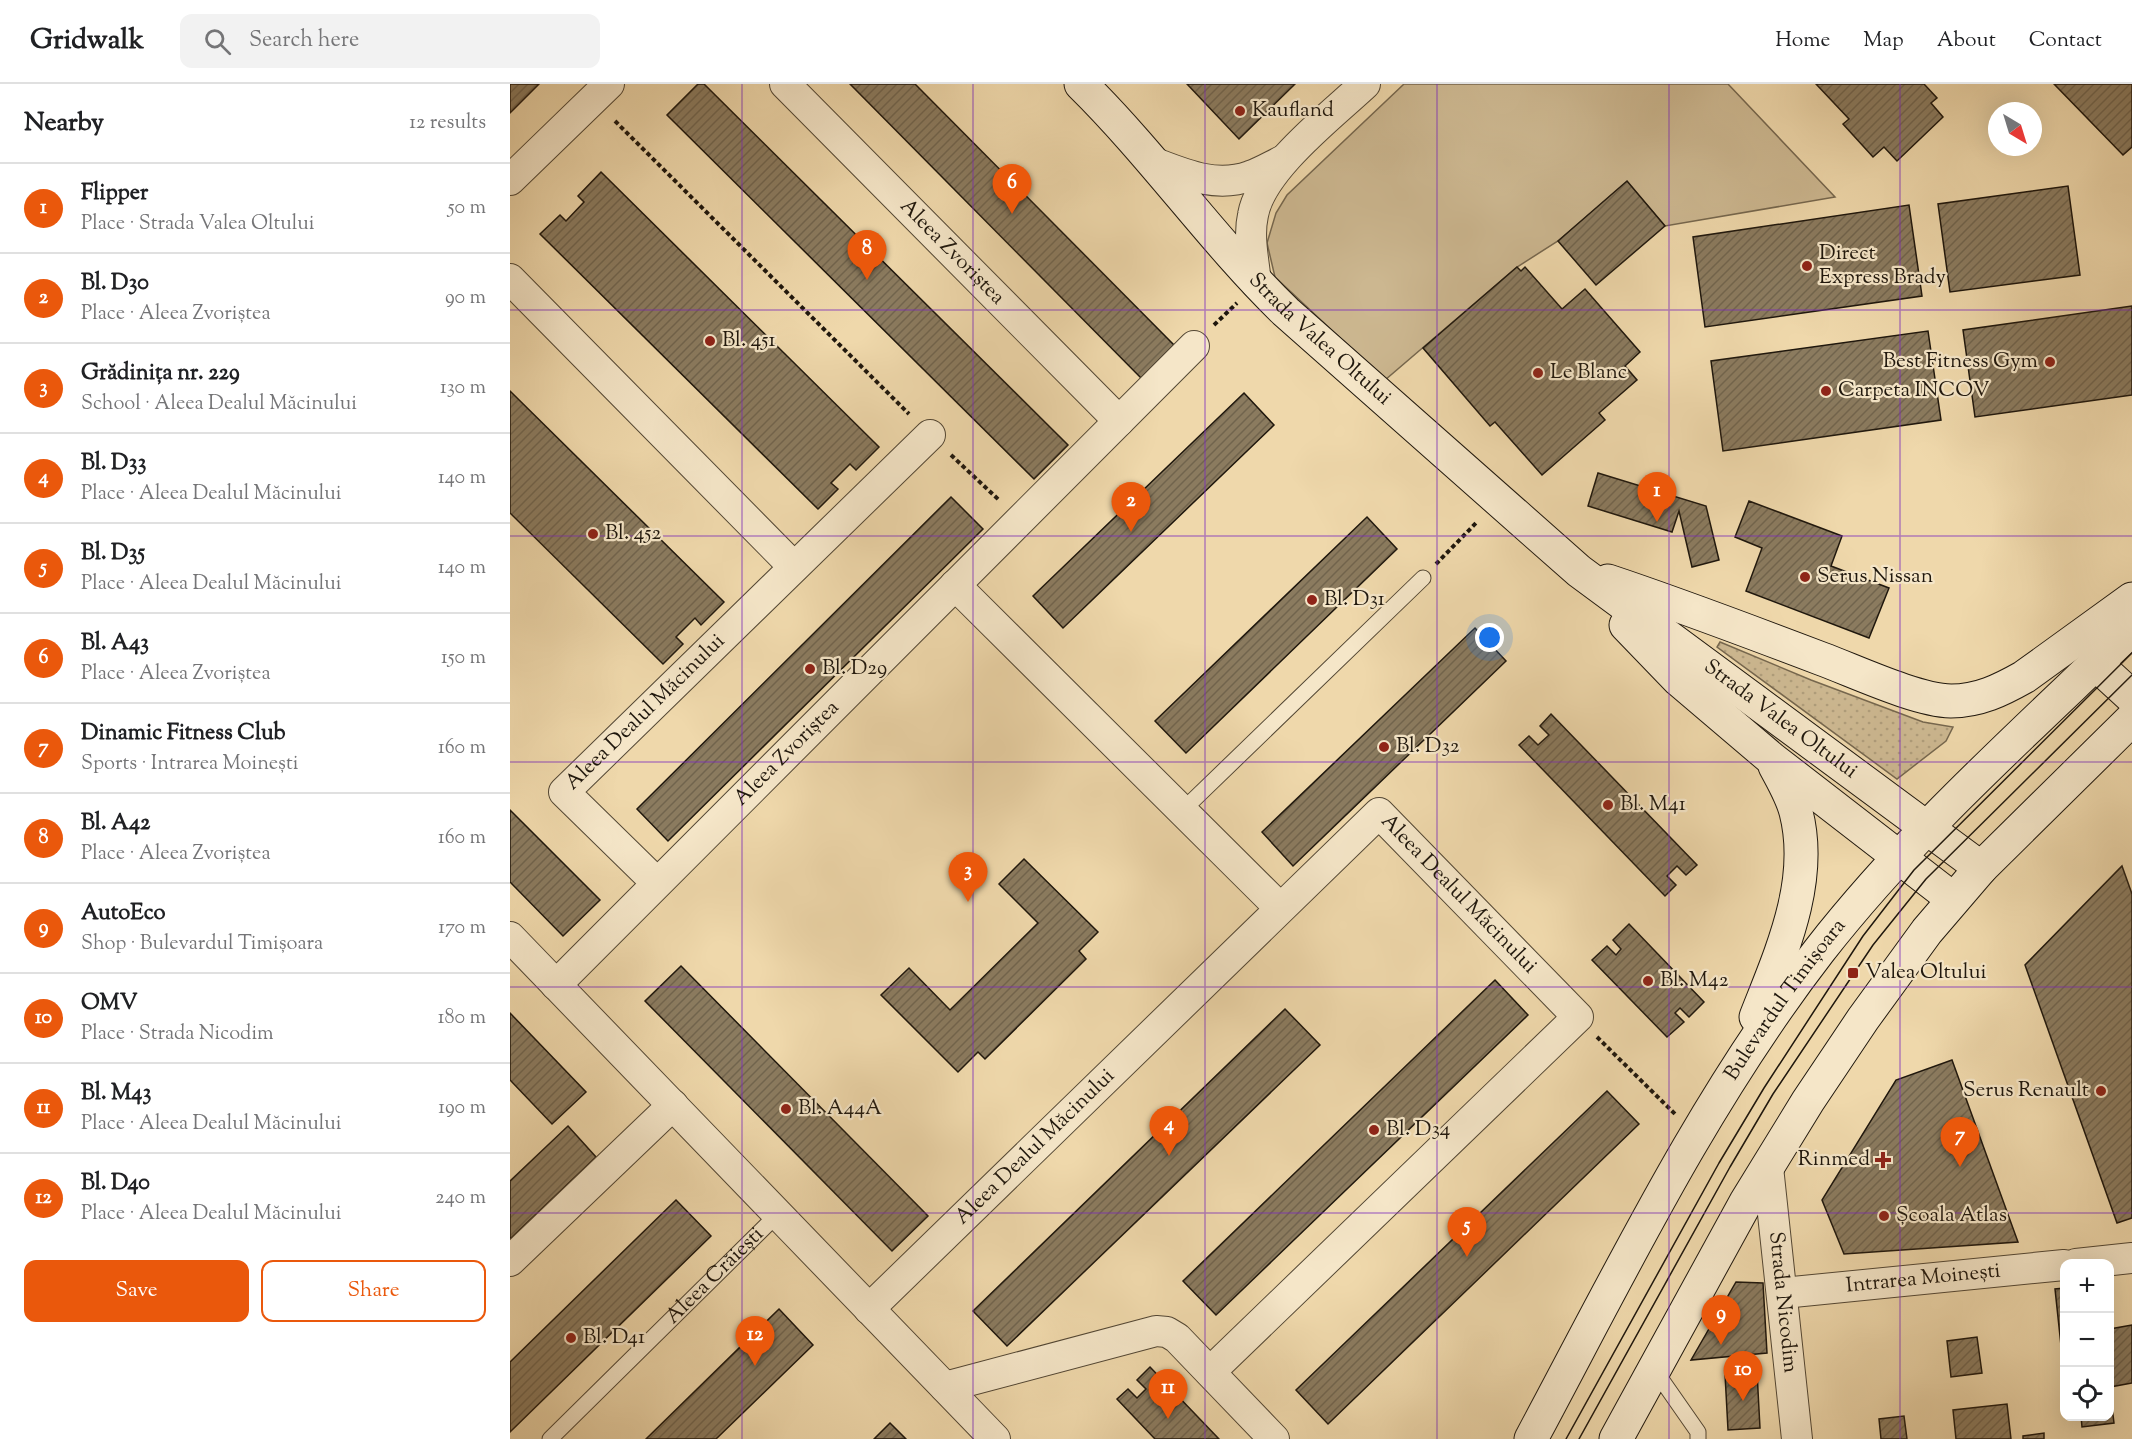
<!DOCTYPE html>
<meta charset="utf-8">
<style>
body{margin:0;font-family:"Sorts Mill Goudy",serif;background:#f2f2f2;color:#202124}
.controls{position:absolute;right:18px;bottom:18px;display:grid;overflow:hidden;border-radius:12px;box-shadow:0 6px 24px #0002}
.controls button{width:54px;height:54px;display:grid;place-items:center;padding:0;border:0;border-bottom:2px solid #e0e0e0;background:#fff;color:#202124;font:30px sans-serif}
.compass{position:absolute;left:1478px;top:18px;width:54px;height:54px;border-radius:50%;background:#fff;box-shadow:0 6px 24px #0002;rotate:142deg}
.you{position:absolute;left:980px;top:554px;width:21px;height:21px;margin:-15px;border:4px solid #fff;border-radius:50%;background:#1a73e8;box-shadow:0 0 0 9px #1a73e833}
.badge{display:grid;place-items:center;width:39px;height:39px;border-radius:50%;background:#ea580c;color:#fff;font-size:20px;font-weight:700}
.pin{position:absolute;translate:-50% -50px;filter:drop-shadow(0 2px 3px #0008)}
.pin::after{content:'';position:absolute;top:32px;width:21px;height:18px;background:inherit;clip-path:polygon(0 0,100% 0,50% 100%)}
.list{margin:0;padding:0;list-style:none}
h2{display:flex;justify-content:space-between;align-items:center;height:78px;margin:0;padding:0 24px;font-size:26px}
h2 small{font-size:20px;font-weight:400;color:#757577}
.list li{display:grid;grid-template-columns:39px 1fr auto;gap:18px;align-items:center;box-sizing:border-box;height:90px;padding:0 24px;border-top:2px solid #e0e0e0}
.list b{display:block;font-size:22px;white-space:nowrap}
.list p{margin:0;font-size:20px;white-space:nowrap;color:#757577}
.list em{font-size:20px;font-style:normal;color:#757577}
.actions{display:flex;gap:12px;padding:18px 24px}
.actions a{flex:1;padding:14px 0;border:2px solid #ea580c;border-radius:12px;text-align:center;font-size:21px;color:#ea580c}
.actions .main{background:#ea580c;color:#fff}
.icon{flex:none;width:33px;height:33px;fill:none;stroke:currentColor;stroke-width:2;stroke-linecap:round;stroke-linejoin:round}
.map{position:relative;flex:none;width:1622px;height:1355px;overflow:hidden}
header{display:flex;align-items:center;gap:36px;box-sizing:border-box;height:84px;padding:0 30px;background:#fff;border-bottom:2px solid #e0e0e0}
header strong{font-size:28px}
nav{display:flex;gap:33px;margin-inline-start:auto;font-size:21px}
.search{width:420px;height:54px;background:#f2f2f2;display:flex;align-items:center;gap:15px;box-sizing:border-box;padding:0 21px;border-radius:12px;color:#757577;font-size:22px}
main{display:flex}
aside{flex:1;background:#fff}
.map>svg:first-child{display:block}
.grass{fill:#ccb790;stroke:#76674e;stroke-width:1.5}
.park{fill:url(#park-dots);stroke:#76674e;stroke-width:1.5}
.building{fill:url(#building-hatch);stroke:#1f170d;stroke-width:1.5}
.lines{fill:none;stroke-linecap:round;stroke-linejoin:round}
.service-casing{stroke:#534734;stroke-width:17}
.minor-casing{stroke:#534734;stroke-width:32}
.secondary-casing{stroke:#1f170d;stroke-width:35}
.path{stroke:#1f170d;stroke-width:4;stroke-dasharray:4.5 3;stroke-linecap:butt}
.service{stroke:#f5e6c8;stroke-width:15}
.minor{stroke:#f5e6c8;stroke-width:30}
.secondary{stroke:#f5e6c8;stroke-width:33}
.tram{stroke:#1f170d;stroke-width:1.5}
.grid{fill:none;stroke:#7b2cbf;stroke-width:1.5;stroke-opacity:0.55}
.poi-dot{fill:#8f2418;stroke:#f5e6c8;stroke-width:2}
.labels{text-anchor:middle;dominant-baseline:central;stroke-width:4.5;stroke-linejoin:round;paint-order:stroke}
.poi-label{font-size:21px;fill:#1f170d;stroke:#f5e6c8;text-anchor:start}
.street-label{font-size:21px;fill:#1f170d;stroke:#f5e6c8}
</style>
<header>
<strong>Gridwalk</strong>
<div class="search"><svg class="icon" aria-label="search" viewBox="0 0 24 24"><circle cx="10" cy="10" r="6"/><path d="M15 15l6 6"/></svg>Search here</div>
<nav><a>Home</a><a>Map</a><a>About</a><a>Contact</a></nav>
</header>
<main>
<aside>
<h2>Nearby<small>12 results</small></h2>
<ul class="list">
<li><span class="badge">1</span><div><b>Flipper</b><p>Place · Strada Valea Oltului</p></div><em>50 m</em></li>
<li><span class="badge">2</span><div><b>Bl. D30</b><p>Place · Aleea Zvoriștea</p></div><em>90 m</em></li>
<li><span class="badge">3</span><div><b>Grădinița nr. 229</b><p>School · Aleea Dealul Măcinului</p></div><em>130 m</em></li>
<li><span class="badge">4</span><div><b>Bl. D33</b><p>Place · Aleea Dealul Măcinului</p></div><em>140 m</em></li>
<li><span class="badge">5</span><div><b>Bl. D35</b><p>Place · Aleea Dealul Măcinului</p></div><em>140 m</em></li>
<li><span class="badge">6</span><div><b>Bl. A43</b><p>Place · Aleea Zvoriștea</p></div><em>150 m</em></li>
<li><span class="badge">7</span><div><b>Dinamic Fitness Club</b><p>Sports · Intrarea Moinești</p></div><em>160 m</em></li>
<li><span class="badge">8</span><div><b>Bl. A42</b><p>Place · Aleea Zvoriștea</p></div><em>160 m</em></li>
<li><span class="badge">9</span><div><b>AutoEco</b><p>Shop · Bulevardul Timișoara</p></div><em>170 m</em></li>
<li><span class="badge">10</span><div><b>OMV</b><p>Place · Strada Nicodim</p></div><em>180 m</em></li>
<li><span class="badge">11</span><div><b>Bl. M43</b><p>Place · Aleea Dealul Măcinului</p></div><em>190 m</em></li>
<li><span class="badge">12</span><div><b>Bl. D40</b><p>Place · Aleea Dealul Măcinului</p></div><em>240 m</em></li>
</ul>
<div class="actions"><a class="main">Save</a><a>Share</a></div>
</aside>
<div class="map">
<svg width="1622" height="1355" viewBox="0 0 1622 1355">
<defs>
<pattern id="park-dots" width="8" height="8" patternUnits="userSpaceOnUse" patternTransform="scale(1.5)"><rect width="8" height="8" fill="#ccb790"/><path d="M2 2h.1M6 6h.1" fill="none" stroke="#af9d7b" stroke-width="1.8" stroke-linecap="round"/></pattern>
<pattern id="building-hatch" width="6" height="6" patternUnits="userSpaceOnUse" patternTransform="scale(1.5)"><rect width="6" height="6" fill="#8b7b5f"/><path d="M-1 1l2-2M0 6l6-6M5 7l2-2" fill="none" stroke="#71644d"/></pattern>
</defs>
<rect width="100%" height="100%" fill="#efd8ab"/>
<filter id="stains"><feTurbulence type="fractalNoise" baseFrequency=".00333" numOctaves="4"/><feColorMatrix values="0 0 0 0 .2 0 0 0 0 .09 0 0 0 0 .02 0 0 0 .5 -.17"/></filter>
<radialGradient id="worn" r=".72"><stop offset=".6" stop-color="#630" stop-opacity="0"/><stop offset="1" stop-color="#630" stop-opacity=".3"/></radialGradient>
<polygon class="grass" points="894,0 1218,0 1325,113 1155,142 1117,98 1048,157 1007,183 875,296 765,193 757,159 766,129 777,111"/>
<polygon class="park" points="1210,558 1301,596 1413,638 1443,643 1436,657 1387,695 1207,563"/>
<g class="building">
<polygon points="0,0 29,0 0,29"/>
<polygon points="188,0 194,0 558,361 524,395 157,31"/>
<polygon points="340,0 405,0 664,261 631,294"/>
<polygon points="677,0 785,0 729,55"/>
<polygon points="1306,0 1414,0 1427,14 1421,19 1433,33 1387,77 1374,63 1363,73 1333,40 1339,35"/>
<polygon points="1544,0 1622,0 1622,63 1613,71"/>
<polygon points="91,88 369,363 346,386 340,380 321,399 328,405 308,425 30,150 50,131 56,137 74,118 68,112"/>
<polygon points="1117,97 1155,142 1086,201 1048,157"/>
<polygon points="1558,102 1570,191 1440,208 1428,120"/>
<polygon points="1399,121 1412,212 1195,243 1183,153"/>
<polygon points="1007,183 1011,187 1015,183 1052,225 1075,205 1130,268 1115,282 1127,296 1089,329 1095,336 1032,391 985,338 980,342 913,264"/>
<polygon points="1622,222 1622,311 1465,333 1453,246"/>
<polygon points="1418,247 1431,336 1213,367 1201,277"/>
<polygon points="0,307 214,518 191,541 185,534 166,553 173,560 153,580 0,429"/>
<polygon points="734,309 764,341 553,544 523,512"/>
<polygon points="1088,389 1196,422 1209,476 1182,483 1169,427 1162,448 1078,422"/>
<polygon points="441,413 473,445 158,757 127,725"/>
<polygon points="1239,417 1332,452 1321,482 1379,504 1359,554 1236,507 1252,464 1225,453"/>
<polygon points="857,433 887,465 676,669 645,637"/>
<polygon points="965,544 996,577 783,782 752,748"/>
<polygon points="1041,630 1187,781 1176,791 1167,782 1157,792 1166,801 1155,812 1009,661 1019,652 1028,661 1039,651 1030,642"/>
<polygon points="0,726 90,816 53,852 0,798"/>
<polygon points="514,775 588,848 569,867 576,875 475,975 468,968 448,988 371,911 399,884 440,926 528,839 489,800"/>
<polygon points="1612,782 1622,810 1622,1134 1607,1139 1515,881"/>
<polygon points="1119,840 1194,918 1179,933 1170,924 1165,929 1174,938 1157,953 1082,876 1097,862 1106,871 1111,865 1103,856"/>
<polygon points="171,882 418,1132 382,1167 135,917"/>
<polygon points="985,896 1018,931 706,1231 673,1197"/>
<polygon points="775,925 810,961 497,1262 463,1227"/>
<polygon points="0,929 76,1008 42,1040 0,996"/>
<polygon points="1442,976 1508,1158 1334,1170 1312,1116 1386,996"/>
<polygon points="1097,1007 1129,1040 818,1340 786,1306"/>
<polygon points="58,1042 86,1073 0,1155 0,1097"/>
<polygon points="166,1116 201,1152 0,1348 0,1278"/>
<polygon points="1226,1198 1253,1199 1257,1269 1181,1276"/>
<polygon points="1554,1204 1554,1271 1552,1271 1545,1205"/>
<polygon points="269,1225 303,1261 206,1355 136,1355"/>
<polygon points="1622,1241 1622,1299 1600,1303 1600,1245"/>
<polygon points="1467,1253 1472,1289 1441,1293 1437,1257"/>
<polygon points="640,1283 709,1355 645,1355 607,1315 618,1305 627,1314 636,1305 627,1296"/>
<polygon points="1247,1288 1250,1344 1218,1346 1215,1290"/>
<polygon points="1600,1306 1604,1339 1572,1343 1571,1332 1600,1332"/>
<polygon points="1497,1320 1501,1355 1446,1355 1443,1326"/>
<polygon points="1394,1332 1397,1355 1371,1355 1369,1335"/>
<polygon points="380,1339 396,1355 364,1355"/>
<polygon points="1534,1349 1534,1355 1513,1355 1513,1352"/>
</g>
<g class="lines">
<defs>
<g id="service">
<polyline points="672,727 913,494"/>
<polyline points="1144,1285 1188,1348 1188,1355"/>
<path id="s1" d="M40,1355L268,1130"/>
</g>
<g id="minor">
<path id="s2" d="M275,0L609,337"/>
<path d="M645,79C676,91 707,104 740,92C752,88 763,81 774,76"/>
<polyline points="0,96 99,0"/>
<polyline points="0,195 284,483"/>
<path d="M746,199C744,177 738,153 743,131C751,85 822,31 855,0"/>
<polyline points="445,501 770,824"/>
<path id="s3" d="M147,799L54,708L420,351"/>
<polyline points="0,853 485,1355"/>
<path id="s4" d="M46,901L684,262"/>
<path id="s5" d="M1258,1083L1287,1355"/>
<polyline points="0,1177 163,1021"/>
<polyline points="1566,1180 1622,1174"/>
<path id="s6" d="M1273,1209L1554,1181"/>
<path id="s7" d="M359,1225L869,729L1068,933L700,1288"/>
<polyline points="435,1303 646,1247 657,1248 667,1254 764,1355"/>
</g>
<g id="secondary">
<path id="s8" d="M571,0C644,72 703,157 776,228L1069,487L1471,784"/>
<path d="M1098,497C1170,521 1241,548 1312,575C1347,588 1406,616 1441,617C1469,617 1491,606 1514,593L1622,515"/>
<polyline points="1116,541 1169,596 1262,675 1443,815"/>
<polyline points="1586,580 1622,613"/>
<path d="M1246,933C1271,869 1304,798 1286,728C1282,712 1273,697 1265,682"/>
<path id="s9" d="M1021,1355C1110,1189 1193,1017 1309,867C1401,749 1514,649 1622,545"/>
<polyline points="1106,1355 1236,1118 1298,1017 1353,935 1417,847 1471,784 1622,635"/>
</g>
</defs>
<use href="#service" class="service-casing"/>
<use href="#minor" class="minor-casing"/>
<use href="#secondary" class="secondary-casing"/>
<g class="path">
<polyline points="105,37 399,330"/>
<polyline points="704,241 727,219"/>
<polyline points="441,371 490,417"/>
<polyline points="926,480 967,438"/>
<polyline points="1087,953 1165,1030"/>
</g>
<use href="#service" class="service"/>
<use href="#minor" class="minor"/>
<use href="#secondary" class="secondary"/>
<g class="tram">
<polyline points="1056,1355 1209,1079 1254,1004 1353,852 1404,786 1622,569"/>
<polyline points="1069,1355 1220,1083 1263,1010 1363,861 1416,795 1622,591"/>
</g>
</g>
<path class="grid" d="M232,0V1355M463,0V1355M695,0V1355M927,0V1355M1159,0V1355M1390,0V1355M0,226H1622M0,452H1622M0,678H1622M0,903H1622M0,1129H1622"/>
<g class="poi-dot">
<circle cx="730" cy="27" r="6"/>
<circle cx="1297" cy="182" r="6"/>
<circle cx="200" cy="257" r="6"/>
<circle cx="1540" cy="278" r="6"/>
<circle cx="1028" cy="289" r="6"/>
<circle cx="1316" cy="307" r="6"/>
<circle cx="83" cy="450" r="6"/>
<circle cx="1295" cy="493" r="6"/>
<circle cx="802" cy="516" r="6"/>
<circle cx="300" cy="585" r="6"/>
<circle cx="874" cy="663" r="6"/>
<circle cx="1098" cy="721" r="6"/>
<rect x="1337" y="883" width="12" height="12" rx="3"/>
<circle cx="1138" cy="897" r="6"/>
<circle cx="1591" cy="1007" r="6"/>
<circle cx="276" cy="1025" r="6"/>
<circle cx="864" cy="1046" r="6"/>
<path d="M1370 1067h6v6h6v6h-6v6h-6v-6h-6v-6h6z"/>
<circle cx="1374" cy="1132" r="6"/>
<circle cx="61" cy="1254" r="6"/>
</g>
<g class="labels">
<g class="poi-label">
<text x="742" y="27">Kaufland</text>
<text x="1309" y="170">Direct<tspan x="1309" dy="24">Express Brady</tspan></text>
<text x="212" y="257">Bl. 451</text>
<text x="1528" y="278" text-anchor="end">Best Fitness Gym</text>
<text x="1040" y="289">Le Blanc</text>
<text x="1328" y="307">Carpeta INCOV</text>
<text x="95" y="450">Bl. 452</text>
<text x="1307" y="493">Serus Nissan</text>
<text x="814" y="516">Bl. D31</text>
<text x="312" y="585">Bl. D29</text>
<text x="886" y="663">Bl. D32</text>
<text x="1110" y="721">Bl. M41</text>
<text x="1355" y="889">Valea Oltului</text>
<text x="1150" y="897">Bl. M42</text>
<text x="1579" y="1007" text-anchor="end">Serus Renault</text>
<text x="288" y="1025">Bl. A44A</text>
<text x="876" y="1046">Bl. D34</text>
<text x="1360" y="1076" text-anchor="end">Rinmed</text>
<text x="1386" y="1132">Școala Atlas</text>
<text x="73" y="1254">Bl. D41</text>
</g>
<g class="street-label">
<text stroke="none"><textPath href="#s2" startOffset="237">Aleea Zvoriștea</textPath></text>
<text stroke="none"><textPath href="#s8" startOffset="350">Strada Valea Oltului</textPath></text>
<text stroke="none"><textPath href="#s3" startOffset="244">Aleea Dealul Măcinului</textPath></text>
<text stroke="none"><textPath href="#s8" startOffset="948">Strada Valea Oltului</textPath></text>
<text stroke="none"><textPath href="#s4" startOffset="327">Aleea Zvoriștea</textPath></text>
<text stroke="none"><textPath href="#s7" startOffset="825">Aleea Dealul Măcinului</textPath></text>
<text stroke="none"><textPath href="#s9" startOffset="508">Bulevardul Timișoara</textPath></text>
<text stroke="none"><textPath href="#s7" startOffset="232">Aleea Dealul Măcinului</textPath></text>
<text stroke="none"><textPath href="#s1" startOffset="232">Aleea Crăiești</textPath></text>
<text stroke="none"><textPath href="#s6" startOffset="141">Intrarea Moinești</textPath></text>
<text stroke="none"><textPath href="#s5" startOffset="136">Strada Nicodim</textPath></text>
</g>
</g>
<rect width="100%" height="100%" filter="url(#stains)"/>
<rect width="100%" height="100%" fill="url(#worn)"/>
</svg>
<div class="controls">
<button>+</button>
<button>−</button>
<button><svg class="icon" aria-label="locate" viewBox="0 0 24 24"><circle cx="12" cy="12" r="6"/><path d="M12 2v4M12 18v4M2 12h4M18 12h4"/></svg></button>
</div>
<svg class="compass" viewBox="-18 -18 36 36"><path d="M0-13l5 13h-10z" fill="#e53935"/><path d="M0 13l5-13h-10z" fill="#757577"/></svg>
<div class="you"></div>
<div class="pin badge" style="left:1147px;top:438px">1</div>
<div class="pin badge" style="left:621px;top:448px">2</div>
<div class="pin badge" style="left:458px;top:818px">3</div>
<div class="pin badge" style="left:659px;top:1072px">4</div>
<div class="pin badge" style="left:957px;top:1173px">5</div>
<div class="pin badge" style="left:502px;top:130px">6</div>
<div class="pin badge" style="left:1450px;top:1083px">7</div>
<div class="pin badge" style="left:357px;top:196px">8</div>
<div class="pin badge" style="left:1211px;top:1261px">9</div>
<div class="pin badge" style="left:1233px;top:1317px">10</div>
<div class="pin badge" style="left:658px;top:1335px">11</div>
<div class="pin badge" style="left:245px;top:1282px">12</div>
</div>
</main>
